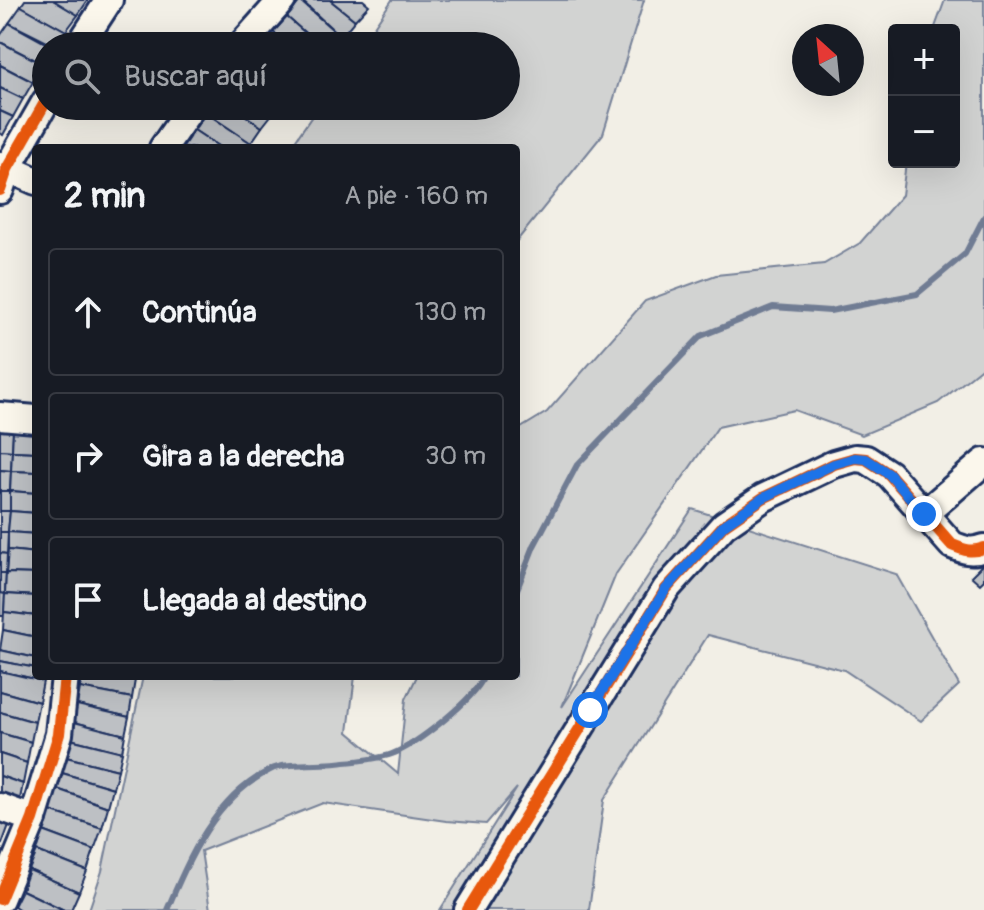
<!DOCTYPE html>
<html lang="es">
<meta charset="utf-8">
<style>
body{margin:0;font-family:Pangolin,sans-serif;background:#20242c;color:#f1f3f6}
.controls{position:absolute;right:24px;top:24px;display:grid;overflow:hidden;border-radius:8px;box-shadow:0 8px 32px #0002}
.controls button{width:72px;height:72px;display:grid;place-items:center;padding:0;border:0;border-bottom:2px solid #363941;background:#171b24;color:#f1f3f6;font:40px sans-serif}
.compass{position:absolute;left:792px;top:24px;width:72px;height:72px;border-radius:50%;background:#171b24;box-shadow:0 8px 32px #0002;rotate:333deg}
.stop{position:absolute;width:24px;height:24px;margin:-18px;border:6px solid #1a73e8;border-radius:50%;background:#fff}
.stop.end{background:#1a73e8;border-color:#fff;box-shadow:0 2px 8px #0008}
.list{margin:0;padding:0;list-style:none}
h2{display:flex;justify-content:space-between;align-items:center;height:104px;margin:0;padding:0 32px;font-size:34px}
h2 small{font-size:26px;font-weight:400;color:#9ea1a6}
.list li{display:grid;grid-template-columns:52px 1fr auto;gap:24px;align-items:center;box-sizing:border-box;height:128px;margin:0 16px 16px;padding:0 16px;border:2px solid #363941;border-radius:8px}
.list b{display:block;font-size:30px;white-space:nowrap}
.list em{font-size:26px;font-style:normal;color:#9ea1a6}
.icon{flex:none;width:44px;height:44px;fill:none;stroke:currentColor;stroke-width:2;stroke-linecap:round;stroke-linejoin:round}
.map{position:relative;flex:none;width:984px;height:910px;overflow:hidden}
.search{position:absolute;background:#171b24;box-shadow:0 8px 32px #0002;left:32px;top:32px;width:488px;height:88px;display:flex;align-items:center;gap:20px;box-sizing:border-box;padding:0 28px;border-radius:44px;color:#9ea1a6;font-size:30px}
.panel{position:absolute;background:#171b24;box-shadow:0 8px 32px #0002;left:32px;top:144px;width:488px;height:536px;border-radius:8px}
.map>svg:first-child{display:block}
.green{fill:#d2d3d2;stroke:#768198;stroke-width:2}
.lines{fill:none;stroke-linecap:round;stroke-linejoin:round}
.stream{stroke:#707b93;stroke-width:6}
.building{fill:#bdc0c4;stroke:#1b2f5e;stroke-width:2}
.minor-casing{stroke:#1b2f5e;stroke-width:32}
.minor{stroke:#fbf7ec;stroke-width:26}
.cycleway-casing{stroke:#fbf7ec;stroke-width:17}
.cycleway{stroke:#e8590c;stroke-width:12}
.route{stroke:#1a73e8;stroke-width:10}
</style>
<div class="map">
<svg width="984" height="910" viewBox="0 0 984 910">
<rect width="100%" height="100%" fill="#f2efe6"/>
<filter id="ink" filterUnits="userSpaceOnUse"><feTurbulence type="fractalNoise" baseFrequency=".0125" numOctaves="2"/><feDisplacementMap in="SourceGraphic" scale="16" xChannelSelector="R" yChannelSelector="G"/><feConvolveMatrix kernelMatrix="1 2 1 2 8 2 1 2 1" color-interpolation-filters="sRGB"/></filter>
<g filter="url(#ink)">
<g class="green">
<polygon points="392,0 644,0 603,134 516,242 516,148 290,148 319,106 506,106 506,46 361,46"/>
<polygon points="945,0 984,0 984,366 938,403 862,435 794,410 718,427 616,574 562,707 692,509 896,574 959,685 921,721 844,670 708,635 604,800 589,910 440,910 517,788 486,824 446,821 323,803 201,851 210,910 89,910 102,871 143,676 355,676 348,732 398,774 406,699 417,676 516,676 516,431 547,412 645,301 716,275 824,264 860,243 902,195 906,162 954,162 954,30 934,30"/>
</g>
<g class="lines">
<g class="stream">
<polyline points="516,592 534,546 577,465 701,336 773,307 830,311 917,294 965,254 984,217"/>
<path d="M167,910C190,856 215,798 270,770C285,762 319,765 337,763C354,761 375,760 392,754C416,745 474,700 484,676"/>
</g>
</g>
<g class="building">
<polygon points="25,0 53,0 78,15 66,31 21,6"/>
<polygon points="53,0 88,0 78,15"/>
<polygon points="301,0 330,0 355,20 341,37"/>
<polygon points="330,0 363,0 369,5 355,20"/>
<polygon points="300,1 341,37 333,46 320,46 287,17"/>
<polygon points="21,6 66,31 55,46 9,23"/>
<polygon points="287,17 320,46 289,46 273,32"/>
<polygon points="9,23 51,46 46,46 46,59 43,64 0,42 0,36"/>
<polygon points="273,32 289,46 261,46"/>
<polygon points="0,42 43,64 33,82 0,65"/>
<polygon points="0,65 33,82 23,99 0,88"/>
<polygon points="0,88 23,99 13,117 0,111"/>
<polygon points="211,106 232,106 262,127 251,143 206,113"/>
<polygon points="232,106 264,106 273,113 262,127"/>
<polygon points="0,111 13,117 3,135 0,133"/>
<polygon points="206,113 251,143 248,148 221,148 194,130"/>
<polygon points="194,130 221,148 182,148"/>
<polygon points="0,430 13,431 12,451 0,450"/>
<polygon points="13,431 36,431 36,452 12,451"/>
<polygon points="0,450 12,451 11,471 0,470"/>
<polygon points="12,451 36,452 36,472 11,471"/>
<polygon points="0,470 11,471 10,491 0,491"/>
<polygon points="11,471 36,472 36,493 10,491"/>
<rect x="0" y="491" width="10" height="20"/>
<polygon points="10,491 36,493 36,513 10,511"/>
<polygon points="0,511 10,511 8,532 0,532"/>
<polygon points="10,511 36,513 36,534 8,532"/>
<polygon points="0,532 8,532 7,554 0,553"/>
<polygon points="8,532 36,534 36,553 8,550"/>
<polygon points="8,550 36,553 36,574 6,573"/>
<polygon points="0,553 7,554 6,573 0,573"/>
<polygon points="984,563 984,580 980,584 971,576"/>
<polygon points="0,573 6,573 5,594 0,593"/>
<polygon points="6,573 36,574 36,596 5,594"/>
<polygon points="0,593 5,594 4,616 0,616"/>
<polygon points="5,594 36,596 36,616 4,612"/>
<polygon points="4,612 36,616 36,637 3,630"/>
<polygon points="3,630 36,637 36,658 0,650"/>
<polygon points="0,650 36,658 36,668 0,661"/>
<polygon points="0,661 36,668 36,676 44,676 43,681 0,671"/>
<polygon points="0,671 43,681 39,702 0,691"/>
<polygon points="82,676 116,676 135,680 132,698 80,688"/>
<polygon points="80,688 132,698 129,717 77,705"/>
<polygon points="0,691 39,702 35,722 0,712"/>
<polygon points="77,705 129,717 125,735 74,722"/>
<polygon points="0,712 35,722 31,742 0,733"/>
<polygon points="74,722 125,735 122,752 70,739"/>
<polygon points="0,733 31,742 27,763 0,754"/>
<polygon points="70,739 122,752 118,770 66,757"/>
<polygon points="0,754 27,763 23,784 0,776"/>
<polygon points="66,757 118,770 113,788 62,773"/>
<polygon points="62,773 113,788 108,807 57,789"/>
<polygon points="0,776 23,784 19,804 0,797"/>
<polygon points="57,789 108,807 102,828 50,811"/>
<polygon points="50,811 102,828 94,850 43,831"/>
<polygon points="0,821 9,825 2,844 0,843"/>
<polygon points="43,831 94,850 87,871 37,851"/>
<polygon points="37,851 87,871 79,892 29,870"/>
<polygon points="29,870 79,892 71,910 64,910 22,890"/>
<polygon points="22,890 64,910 20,910 14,906"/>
</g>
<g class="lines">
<defs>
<g id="minor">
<polyline points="79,46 109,0"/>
<polyline points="241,46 282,0"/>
<polyline points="163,148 192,106"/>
<polyline points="0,165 36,181"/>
<polyline points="0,190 7,169 46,101"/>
<polyline points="0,416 36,419"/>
<polyline points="924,514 984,462"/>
<polyline points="0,807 33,819"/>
<polyline points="0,899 33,819 59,734 65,676"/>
<path d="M468,910L666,589L724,525L763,498L834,464L855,458L866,459L889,474L952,545C964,550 971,553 984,548"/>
</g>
</defs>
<use href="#minor" class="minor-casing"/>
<use href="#minor" class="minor"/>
<defs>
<g id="cycleway">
<polyline points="0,190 7,169 46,101"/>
<polyline points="0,899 33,819 59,734 65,676"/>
<path d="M468,910L666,589L724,525L763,498L834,464L855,458L866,459L889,474L952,545C964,550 971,553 984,548"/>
</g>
</defs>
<use href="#cycleway" class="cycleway-casing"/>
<use href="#cycleway" class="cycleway"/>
</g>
</g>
<g class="lines" filter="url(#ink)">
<polyline class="route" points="590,710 666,589 724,525 763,498 834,464 855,458 866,459 889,474 924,514"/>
</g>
</svg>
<div class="controls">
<button>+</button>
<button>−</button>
</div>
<svg class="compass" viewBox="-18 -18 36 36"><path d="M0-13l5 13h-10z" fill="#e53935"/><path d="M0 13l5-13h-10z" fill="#9ea1a6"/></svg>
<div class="stop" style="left:590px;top:710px"></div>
<div class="stop end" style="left:924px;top:514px"></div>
<div class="search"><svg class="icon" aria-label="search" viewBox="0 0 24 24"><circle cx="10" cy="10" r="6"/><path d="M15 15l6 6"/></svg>Buscar aquí</div>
<section class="panel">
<h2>2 min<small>A pie · 160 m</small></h2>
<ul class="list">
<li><svg class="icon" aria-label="ahead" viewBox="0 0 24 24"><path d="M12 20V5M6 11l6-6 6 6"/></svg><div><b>Continúa</b></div><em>130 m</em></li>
<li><svg class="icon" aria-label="right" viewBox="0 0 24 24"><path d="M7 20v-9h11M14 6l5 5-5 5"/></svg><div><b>Gira a la derecha</b></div><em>30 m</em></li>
<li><svg class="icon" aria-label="arrive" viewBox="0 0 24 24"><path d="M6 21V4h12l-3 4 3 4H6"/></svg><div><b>Llegada al destino</b></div></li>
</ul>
</section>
</div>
